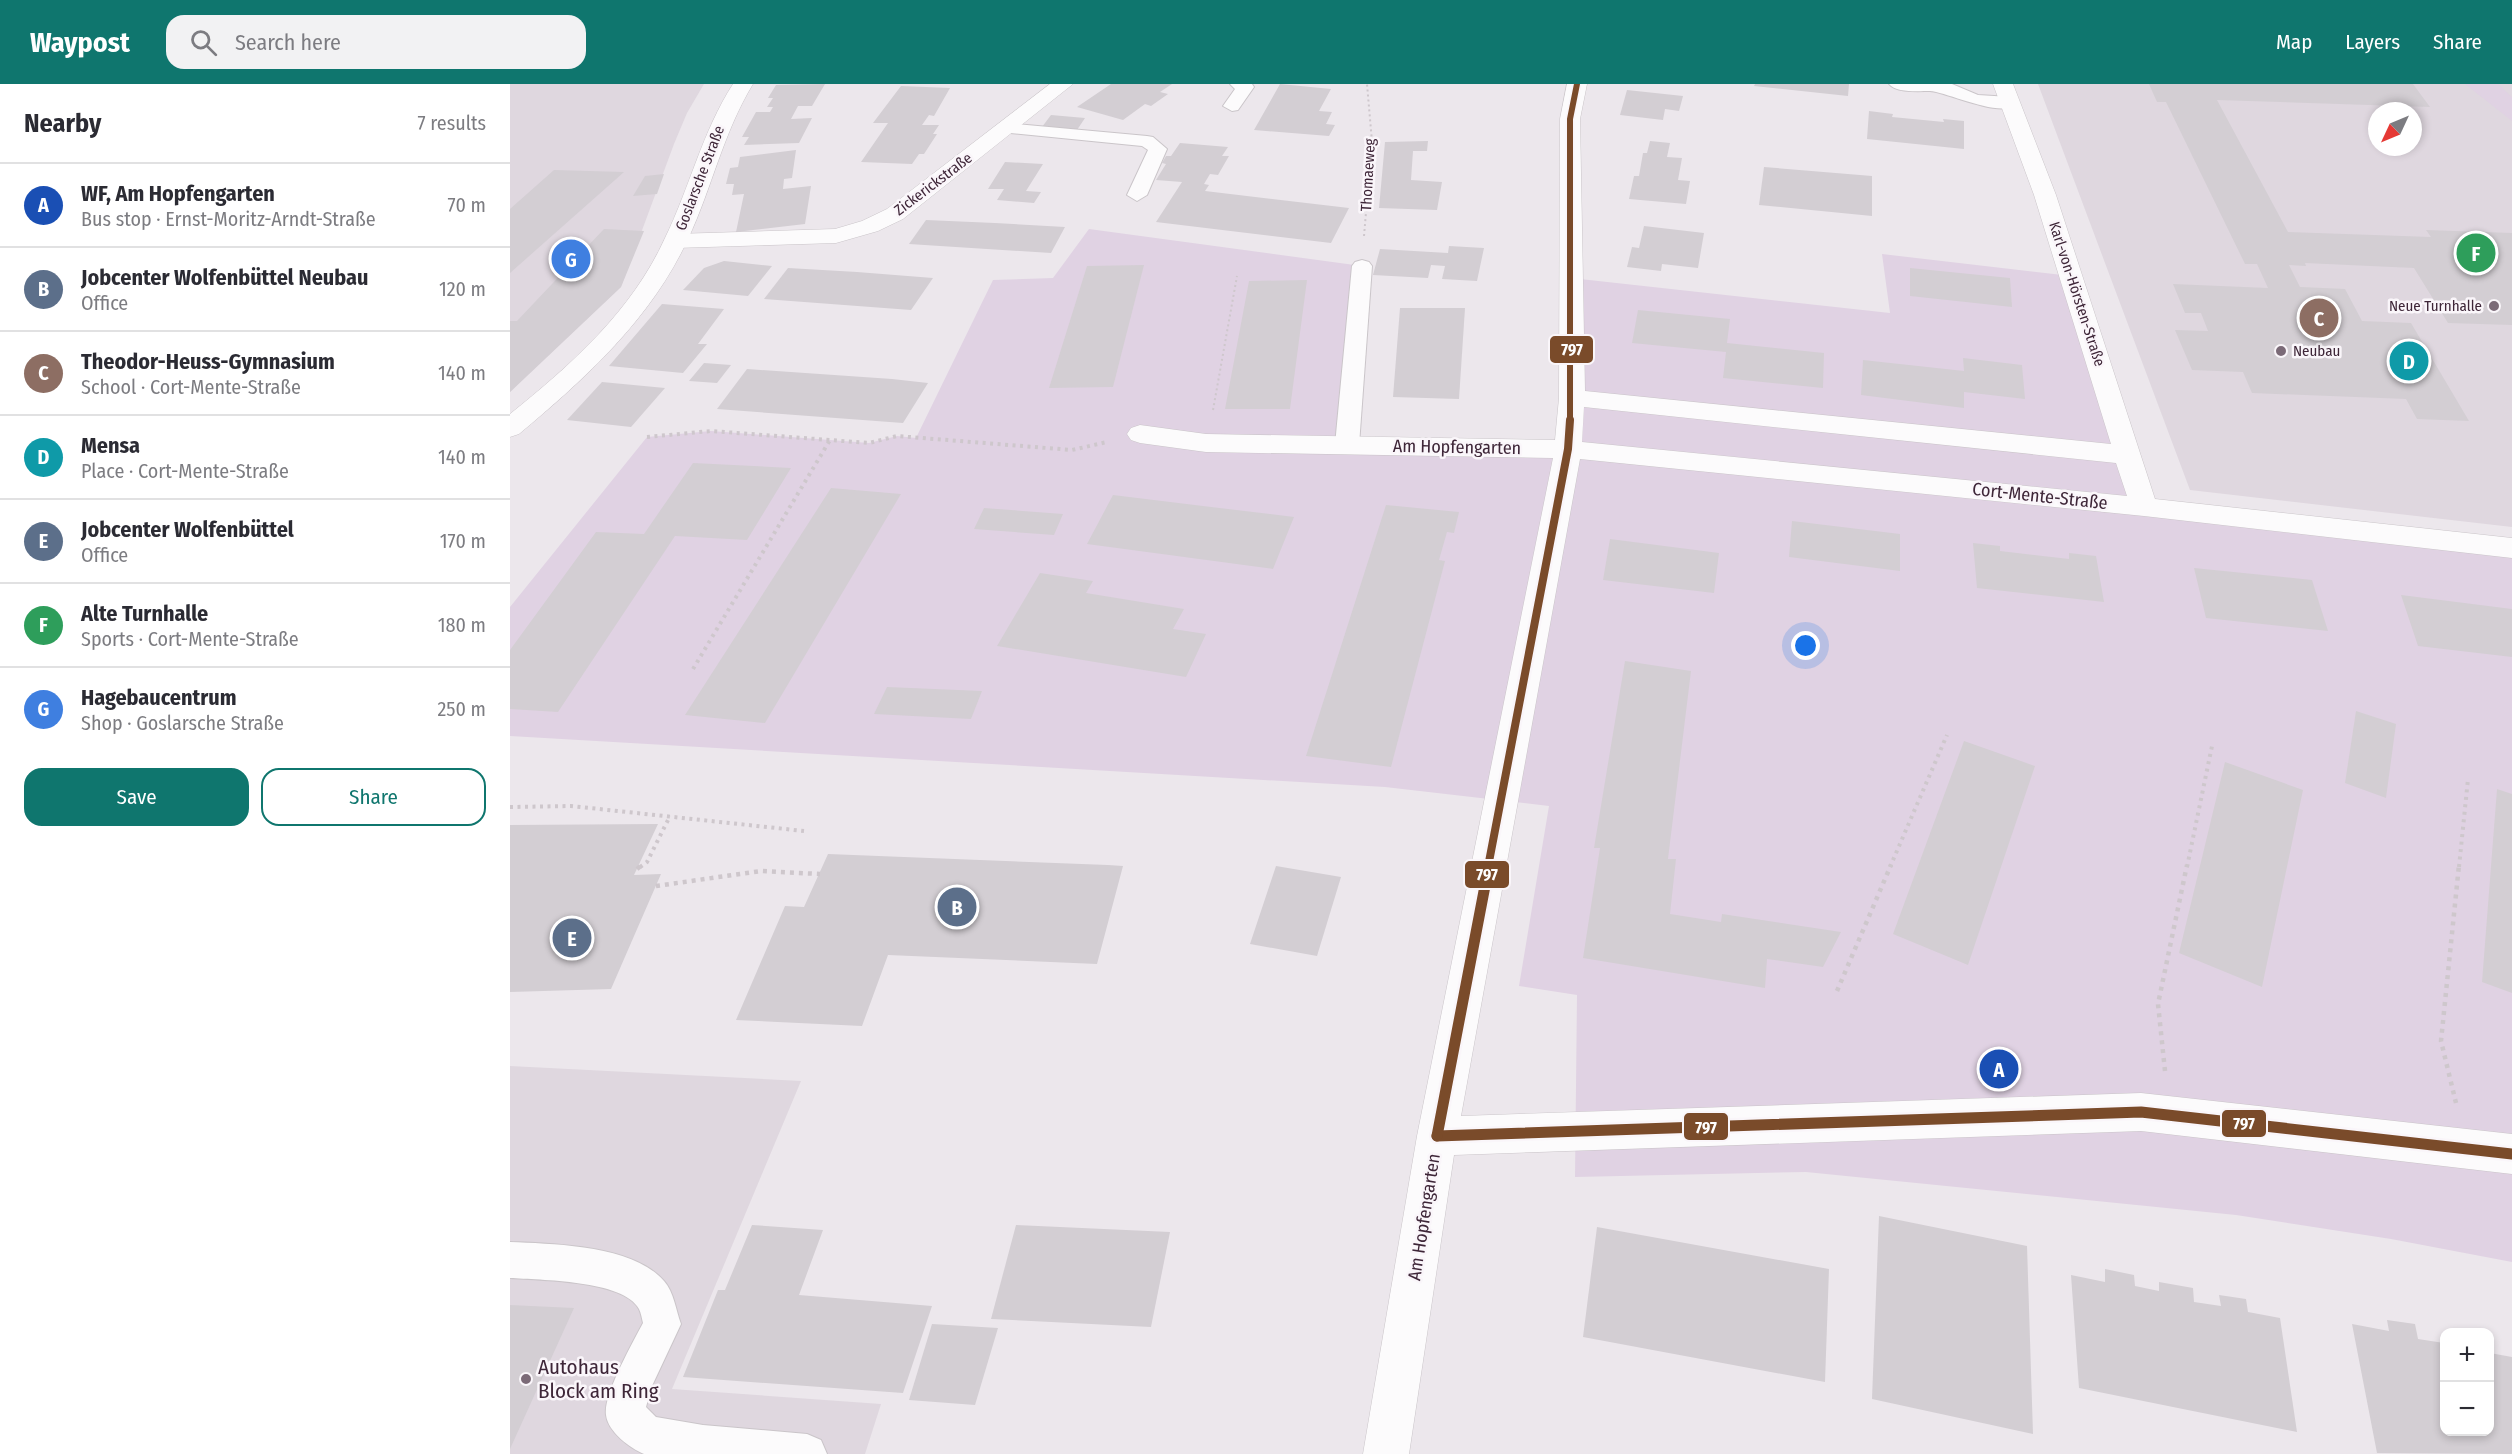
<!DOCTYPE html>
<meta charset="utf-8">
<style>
body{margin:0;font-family:"Fira Sans Condensed",sans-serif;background:#f2f2f3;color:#2b2b33}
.controls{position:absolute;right:18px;bottom:18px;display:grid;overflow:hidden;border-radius:12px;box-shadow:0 3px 9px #0003}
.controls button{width:54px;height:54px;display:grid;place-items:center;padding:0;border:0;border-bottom:2px solid #e1e1e2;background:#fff;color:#2b2b33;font:30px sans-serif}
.compass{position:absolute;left:1858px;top:18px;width:54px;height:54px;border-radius:50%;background:#fff;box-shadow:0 3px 9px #0003;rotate:226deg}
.you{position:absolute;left:1296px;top:562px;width:21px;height:21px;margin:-15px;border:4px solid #fff;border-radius:50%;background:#1a73e8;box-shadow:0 0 0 9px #1a73e833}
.badge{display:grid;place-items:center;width:39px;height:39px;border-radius:50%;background:#0f766e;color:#fff;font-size:20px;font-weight:700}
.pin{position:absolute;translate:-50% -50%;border:3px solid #fff;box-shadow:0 2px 6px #0006}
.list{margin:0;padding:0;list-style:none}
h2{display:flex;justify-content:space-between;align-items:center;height:78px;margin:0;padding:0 24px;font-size:26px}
h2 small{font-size:20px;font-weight:400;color:#7c7c81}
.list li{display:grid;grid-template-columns:39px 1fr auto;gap:18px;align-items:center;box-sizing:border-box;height:84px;padding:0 24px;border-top:2px solid #e1e1e2}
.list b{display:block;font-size:22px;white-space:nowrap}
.list p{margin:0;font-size:20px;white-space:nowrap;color:#7c7c81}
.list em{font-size:20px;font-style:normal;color:#7c7c81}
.actions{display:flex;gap:12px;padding:18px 24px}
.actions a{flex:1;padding:14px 0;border:2px solid #0f766e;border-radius:18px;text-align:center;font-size:21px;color:#0f766e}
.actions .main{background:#0f766e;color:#fff}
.icon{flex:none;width:33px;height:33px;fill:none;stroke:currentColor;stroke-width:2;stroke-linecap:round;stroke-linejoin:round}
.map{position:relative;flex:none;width:2002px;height:1370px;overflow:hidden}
header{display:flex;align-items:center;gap:36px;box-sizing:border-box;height:84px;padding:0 30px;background:#0f766e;color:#fff}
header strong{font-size:28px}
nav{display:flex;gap:33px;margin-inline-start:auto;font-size:21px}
.search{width:420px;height:54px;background:#f2f2f3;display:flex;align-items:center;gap:15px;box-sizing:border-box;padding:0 21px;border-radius:18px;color:#7c7c81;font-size:22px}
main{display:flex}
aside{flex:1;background:#fff}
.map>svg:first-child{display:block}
.built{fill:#dfd7df;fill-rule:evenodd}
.green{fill:#e0d2e3}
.building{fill:#d3ced3}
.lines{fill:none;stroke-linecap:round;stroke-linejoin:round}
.lane-casing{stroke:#cac5c9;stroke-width:2}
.street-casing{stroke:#cac5c9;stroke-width:1}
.secondary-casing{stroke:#c9c3c8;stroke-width:1}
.path-far2{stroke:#cec7cc;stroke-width:2;stroke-dasharray:2 3;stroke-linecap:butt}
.path-far1{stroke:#cec7cc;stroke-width:4;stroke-dasharray:3 4.5;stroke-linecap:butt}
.path{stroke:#cec7cc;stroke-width:4.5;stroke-dasharray:4 5;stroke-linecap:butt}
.lane{fill:#fcfbfc;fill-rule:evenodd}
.street{fill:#fcfbfc;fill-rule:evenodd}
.secondary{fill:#fcfbfc;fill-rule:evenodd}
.bus-1-far2-casing{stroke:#faf6fa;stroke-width:9}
.bus-1-far1-casing{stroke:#faf6fa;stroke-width:13}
.bus-1-casing{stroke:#faf6fa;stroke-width:16}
.bus-1-far2{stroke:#7a4b2a;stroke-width:6}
.bus-1-far1{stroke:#7a4b2a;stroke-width:8}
.bus-1{stroke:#7a4b2a;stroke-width:11}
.poi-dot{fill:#7b6a77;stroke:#faf6fa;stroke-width:2}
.labels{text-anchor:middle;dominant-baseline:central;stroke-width:5;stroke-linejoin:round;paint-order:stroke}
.far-street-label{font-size:15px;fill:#3e2638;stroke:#faf6fa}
.far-poi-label{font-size:15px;fill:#3e2638;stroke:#faf6fa;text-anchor:end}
.street-label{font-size:18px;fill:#3e2638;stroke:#faf6fa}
.near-poi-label{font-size:21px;fill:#3e2638;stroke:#faf6fa;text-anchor:start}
.line-badge{stroke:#faf6fa;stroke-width:2}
.badge-label{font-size:16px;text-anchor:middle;font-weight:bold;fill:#fff}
</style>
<header>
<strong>Waypost</strong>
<div class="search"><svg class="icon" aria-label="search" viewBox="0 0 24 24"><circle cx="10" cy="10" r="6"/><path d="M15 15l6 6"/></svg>Search here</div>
<nav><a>Map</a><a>Layers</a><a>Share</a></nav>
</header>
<main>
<aside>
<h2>Nearby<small>7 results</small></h2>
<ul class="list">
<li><span class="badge" style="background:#1a4fb4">A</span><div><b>WF, Am Hopfengarten</b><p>Bus stop · Ernst-Moritz-Arndt-Straße</p></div><em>70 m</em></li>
<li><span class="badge" style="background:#5c6f8a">B</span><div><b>Jobcenter Wolfenbüttel Neubau</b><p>Office</p></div><em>120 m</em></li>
<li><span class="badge" style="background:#8d6e63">C</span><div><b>Theodor-Heuss-Gymnasium</b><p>School · Cort-Mente-Straße</p></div><em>140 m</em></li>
<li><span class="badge" style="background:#0f9aa8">D</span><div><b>Mensa</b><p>Place · Cort-Mente-Straße</p></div><em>140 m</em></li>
<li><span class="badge" style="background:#5c6f8a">E</span><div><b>Jobcenter Wolfenbüttel</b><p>Office</p></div><em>170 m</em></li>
<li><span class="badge" style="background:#2e9e5b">F</span><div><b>Alte Turnhalle</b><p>Sports · Cort-Mente-Straße</p></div><em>180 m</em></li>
<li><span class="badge" style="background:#3f7fe0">G</span><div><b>Hagebaucentrum</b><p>Shop · Goslarsche Straße</p></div><em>250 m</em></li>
</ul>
<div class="actions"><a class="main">Save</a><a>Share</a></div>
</aside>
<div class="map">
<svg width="2002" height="1370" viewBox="0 0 2002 1370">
<rect width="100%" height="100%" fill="#ece7ec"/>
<g class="built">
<polygon points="0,0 194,0 177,29 164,60 111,203 0,308"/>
<path d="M1528,0H2002V443L1680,406ZM1867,27H1903V63H1867Z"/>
<polygon points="0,982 291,997 162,1305 371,1320 355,1370 0,1370"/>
</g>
<g class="green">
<polygon points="1955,0 1988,0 2002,13 2002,37"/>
<polygon points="579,145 852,182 837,361 1049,373 1061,194 1380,229 1372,170 1561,192 1634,423 2002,464 2002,1178 1881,1155 1726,1131 1296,1088 1065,1093 1067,911 1009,902 1039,722 875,703 0,652 0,523 137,353 201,347 359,359 387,352 406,354 483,196 543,194"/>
</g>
<g class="building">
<polygon points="315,0 302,22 288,22 281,35 302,34 289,59 234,61 239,53 232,53 246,28 260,28 263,23 257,23 263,14 258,14 266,1"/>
<polygon points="601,0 662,0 650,8 658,10 641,22 635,20 613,36 567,23"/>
<polygon points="770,0 821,5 809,27 822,28 816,40 825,41 819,52 744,46"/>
<polygon points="1245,0 1339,0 1338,12 1244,2"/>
<polygon points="1639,0 1903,0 1920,23 1707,16 1778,148 1921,153 1916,146 2002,149 2002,241 1938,239 1904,184 1795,179 1796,182 1779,181 1790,203 1835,205 1852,237 1901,239 1959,337 1907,335 1896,315 1742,309 1733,288 1682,286 1665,246 1698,247 1691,229 1675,229 1663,200 1758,204 1747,180 1735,180 1656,18 1647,18"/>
<polygon points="391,2 440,4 424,32 419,31 412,41 429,41 423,50 427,50 414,70 409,70 402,80 351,78 378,39 363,39"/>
<polygon points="1117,6 1173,12 1169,27 1155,25 1153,36 1110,31"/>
<polygon points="1359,27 1383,30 1382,33 1434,38 1433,35 1454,37 1454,65 1357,55"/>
<polygon points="541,31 575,34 567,46 532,43"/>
<polygon points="918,57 917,67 903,67 901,96 932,98 927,126 869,124 875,58"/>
<polygon points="1140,57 1160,59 1157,73 1172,74 1168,96 1180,97 1176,120 1119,115 1124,92 1129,92 1133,69 1137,69"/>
<polygon points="670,59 718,63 712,72 719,72 708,91 700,90 694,100 699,101 695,107 839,124 821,159 646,138 672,98 646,96 656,80 652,79 656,72 661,72"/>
<polygon points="286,66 282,94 274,95 273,105 301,102 295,140 226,148 234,110 222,111 224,100 216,100 220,84 228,83 230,73"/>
<polygon points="495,78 533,80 516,107 531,108 524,119 487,116 494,105 478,105"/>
<polygon points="1254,83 1362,92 1362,132 1249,121"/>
<polygon points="44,86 114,88 0,189 0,125"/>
<polygon points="154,90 147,110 123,112 135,92"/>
<polygon points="416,136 485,139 555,143 541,169 399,160"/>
<polygon points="1134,142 1194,149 1188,184 1152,180 1151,187 1117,183 1122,163 1129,164"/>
<polygon points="94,145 134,147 111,203 0,308 0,237 7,237"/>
<polygon points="939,162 974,164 967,197 932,195 935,182 921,181 918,194 863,191 870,165 938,169"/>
<polygon points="214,177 262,182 238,212 173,206 194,184"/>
<polygon points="634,181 603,303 539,304 577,182"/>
<polygon points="278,184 347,188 423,194 401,226 254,215"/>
<polygon points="1400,184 1500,194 1502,223 1400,212"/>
<polygon points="797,196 780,325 715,325 739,197"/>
<polygon points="152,220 214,225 188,260 197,260 173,289 99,282"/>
<polygon points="890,224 955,224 949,315 883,313"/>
<polygon points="1128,226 1220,235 1217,259 1314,269 1313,304 1213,294 1216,268 1122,259"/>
<polygon points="1453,274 1512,281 1515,315 1454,308 1454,324 1351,311 1353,276 1454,287"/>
<polygon points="194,279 221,281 207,299 179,297"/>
<polygon points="237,285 382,295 418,299 393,339 207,325"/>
<polygon points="92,298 155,304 121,343 57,336"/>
<polygon points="183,379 281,384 237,456 165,452 48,628 0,625 0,566 86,448 134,450"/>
<polygon points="321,404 391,410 255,639 175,631"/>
<polygon points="603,411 693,422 784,433 763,485 577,460"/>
<polygon points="876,421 949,428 944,449 937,448 929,476 935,477 881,683 796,672"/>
<polygon points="474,424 553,430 544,451 464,445"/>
<polygon points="1282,437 1390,450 1390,487 1279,473"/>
<polygon points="1100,455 1209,469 1204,509 1093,496"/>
<polygon points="1463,459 1490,462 1490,467 1559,475 1559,469 1586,472 1594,518 1467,504"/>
<polygon points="1684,484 1802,496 1818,547 1696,534"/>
<polygon points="530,489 583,497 576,509 674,525 663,545 696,550 676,593 487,562"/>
<polygon points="1891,511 2002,525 2002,573 1908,562"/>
<polygon points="1115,577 1181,587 1158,775 1166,775 1160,830 1211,838 1212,830 1331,848 1313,883 1257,875 1255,904 1073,874 1090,764 1084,764"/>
<polygon points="377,603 472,607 461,635 364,630"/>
<polygon points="1846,627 1886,640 1876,714 1835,699"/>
<polygon points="1454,657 1525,682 1458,881 1383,850"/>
<polygon points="1715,678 1793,706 1752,903 1669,869"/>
<polygon points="1987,705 2002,710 2002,909 1972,898"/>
<polygon points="148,740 124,791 151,790 101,905 0,908 0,741"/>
<polygon points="318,770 598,781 613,782 587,880 378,871 352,942 226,936 275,822 294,823"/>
<polygon points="766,782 831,793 807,872 740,860"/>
<polygon points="1369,1132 1517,1162 1523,1350 1362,1315"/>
<polygon points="242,1141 313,1146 289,1211 422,1222 393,1309 173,1293 208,1206 215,1206"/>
<polygon points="506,1141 660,1148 641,1243 481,1235"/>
<polygon points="1087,1143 1319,1185 1315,1298 1073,1253"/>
<polygon points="1595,1185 1624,1191 1625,1202 1649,1207 1649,1198 1683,1204 1684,1218 1711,1222 1709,1211 1736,1215 1738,1228 1770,1234 1787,1348 1569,1304 1561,1191 1595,1198"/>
<polygon points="0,1221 64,1224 0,1365"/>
<polygon points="1877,1236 1905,1240 1908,1255 1934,1259 1934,1348 1980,1347 1980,1269 2002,1273 2002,1370 1867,1369 1842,1240 1879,1247"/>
<polygon points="422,1240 488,1244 465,1321 399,1316"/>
</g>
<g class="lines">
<defs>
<g id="lane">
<polygon points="720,0 742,0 744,3 728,26 722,27 713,22 725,5"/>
<path d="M1379,0H1442L1468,11L1500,13L1509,18C1495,37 1438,8 1420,7C1408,7 1386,9 1379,0Z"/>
<polygon points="496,39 637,52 643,53 657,65 637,111 627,117 617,111 638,66 632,62 490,48 487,44 490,40"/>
<polygon points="852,176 859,178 862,182 849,361 845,366 837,369 829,366 825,361 842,182 845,178"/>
<path d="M0,1158C44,1160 123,1161 154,1197C164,1208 166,1227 171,1240L141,1304L136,1323L146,1333L193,1341L297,1350L311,1356L317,1370H134C120,1364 98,1348 96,1331C93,1311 123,1258 133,1239C132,1235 131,1229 129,1225C114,1196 29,1196 0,1194Z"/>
</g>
<g id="street">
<polygon points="540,0 563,0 393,135 368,147 326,159 165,164 157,162 154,157 157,152 165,150 325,145 352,137 377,125"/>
<path d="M1057,0H1077L1070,35L1075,307L1601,360L1524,111L1483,0H1503L1546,111L1645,415L2002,454V474L1634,432L1070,375L951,1032L1631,1009L2002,1050V1090L1631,1047L944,1071L899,1370H853L907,1052L1043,374L696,368L630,359L621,356L617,350L621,344L630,341L696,350L1045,356L1049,314L1050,35ZM1074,323L1606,379L1617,412L1072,358Z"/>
</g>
<path id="secondary" d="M223,0H243C213,49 202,104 178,155C141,235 76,294 9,350L0,353V330C61,281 122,227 155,154C180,103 192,48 223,0Z"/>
</defs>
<use href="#lane" class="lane-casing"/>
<use href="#street" class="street-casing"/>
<use href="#secondary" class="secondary-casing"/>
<g class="path-far2">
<polyline points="854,152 862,58 857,0"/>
<polyline points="703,326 727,192"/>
</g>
<g class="path-far1">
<polyline points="137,353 201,347 359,359 387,352 562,366 597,358"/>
<polyline points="183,585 320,356"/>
<polyline points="0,723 61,722 294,747"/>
<polyline points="130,783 137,778 160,732"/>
<polyline points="1380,783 1437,651"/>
<polyline points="1677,783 1702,662"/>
<polyline points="1949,783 1958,695"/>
</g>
<g class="path">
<polyline points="127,785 132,781"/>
<polyline points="146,802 251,787 310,790"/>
<polyline points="1327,907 1381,781"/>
<polyline points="1655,987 1648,920 1677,781"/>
<polyline points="1946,1019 1931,957 1949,781"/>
</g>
<use href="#lane" class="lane"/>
<use href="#street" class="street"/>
<use href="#secondary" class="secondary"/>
<defs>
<polyline id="bus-1-far2" points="1060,338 1060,35 1067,0"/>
<polyline id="bus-1-far1" points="978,783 1058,365 1060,336"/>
<g id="bus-1">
<polyline points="927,1052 1631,1028 2002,1070"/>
<polyline points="927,1052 979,781"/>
</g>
</defs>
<use href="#bus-1-far2" class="bus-1-far2-casing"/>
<use href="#bus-1-far1" class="bus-1-far1-casing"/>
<use href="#bus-1" class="bus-1-casing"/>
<use href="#bus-1-far2" class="bus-1-far2"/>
<use href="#bus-1-far1" class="bus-1-far1"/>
<use href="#bus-1" class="bus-1"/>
</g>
<g class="poi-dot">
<circle cx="1984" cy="222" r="6"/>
<circle cx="1771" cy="267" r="6"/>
<circle cx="16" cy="1295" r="6"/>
</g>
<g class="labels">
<g class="far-street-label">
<text transform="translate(858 91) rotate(-87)">Thomaeweg</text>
<text transform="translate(190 94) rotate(-69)">Goslarsche Straße</text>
<text transform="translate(423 100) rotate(-37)">Zickerickstraße</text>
<text transform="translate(1567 210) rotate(72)">Karl-von-Hörsten-Straße</text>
</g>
<g class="far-poi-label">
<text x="1972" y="222">Neue Turnhalle</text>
<text x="1783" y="267" text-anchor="start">Neubau</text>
</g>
<g class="street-label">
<text transform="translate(947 363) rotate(1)">Am Hopfengarten</text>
<text transform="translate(1530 412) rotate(6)">Cort-Mente-Straße</text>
<text transform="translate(914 1133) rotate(-81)">Am Hopfengarten</text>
</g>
<g class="near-poi-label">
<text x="28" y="1283">Autohaus<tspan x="28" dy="24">Block am Ring</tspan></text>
</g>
</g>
<g class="line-badge">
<rect x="1039" y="251" width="45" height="29" rx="6" fill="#7a4b2a"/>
<rect x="954" y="776" width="46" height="29" rx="6" fill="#7a4b2a"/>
<rect x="1711" y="1025" width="46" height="29" rx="6" fill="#7a4b2a"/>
<rect x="1173" y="1028" width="46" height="29" rx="6" fill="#7a4b2a"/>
</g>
<g class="badge-label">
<text x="1062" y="271">797</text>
<text x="977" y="796">797</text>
<text x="1734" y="1045">797</text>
<text x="1196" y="1049">797</text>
</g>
</svg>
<div class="controls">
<button>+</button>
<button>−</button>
</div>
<svg class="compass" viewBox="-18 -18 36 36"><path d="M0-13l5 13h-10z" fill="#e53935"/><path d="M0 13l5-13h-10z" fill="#7c7c81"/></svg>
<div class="you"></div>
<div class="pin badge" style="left:1489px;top:985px;background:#1a4fb4">A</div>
<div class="pin badge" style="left:447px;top:823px;background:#5c6f8a">B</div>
<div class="pin badge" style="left:1809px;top:234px;background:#8d6e63">C</div>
<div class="pin badge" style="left:1899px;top:277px;background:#0f9aa8">D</div>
<div class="pin badge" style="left:62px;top:854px;background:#5c6f8a">E</div>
<div class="pin badge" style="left:1966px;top:169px;background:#2e9e5b">F</div>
<div class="pin badge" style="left:61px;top:175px;background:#3f7fe0">G</div>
</div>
</main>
